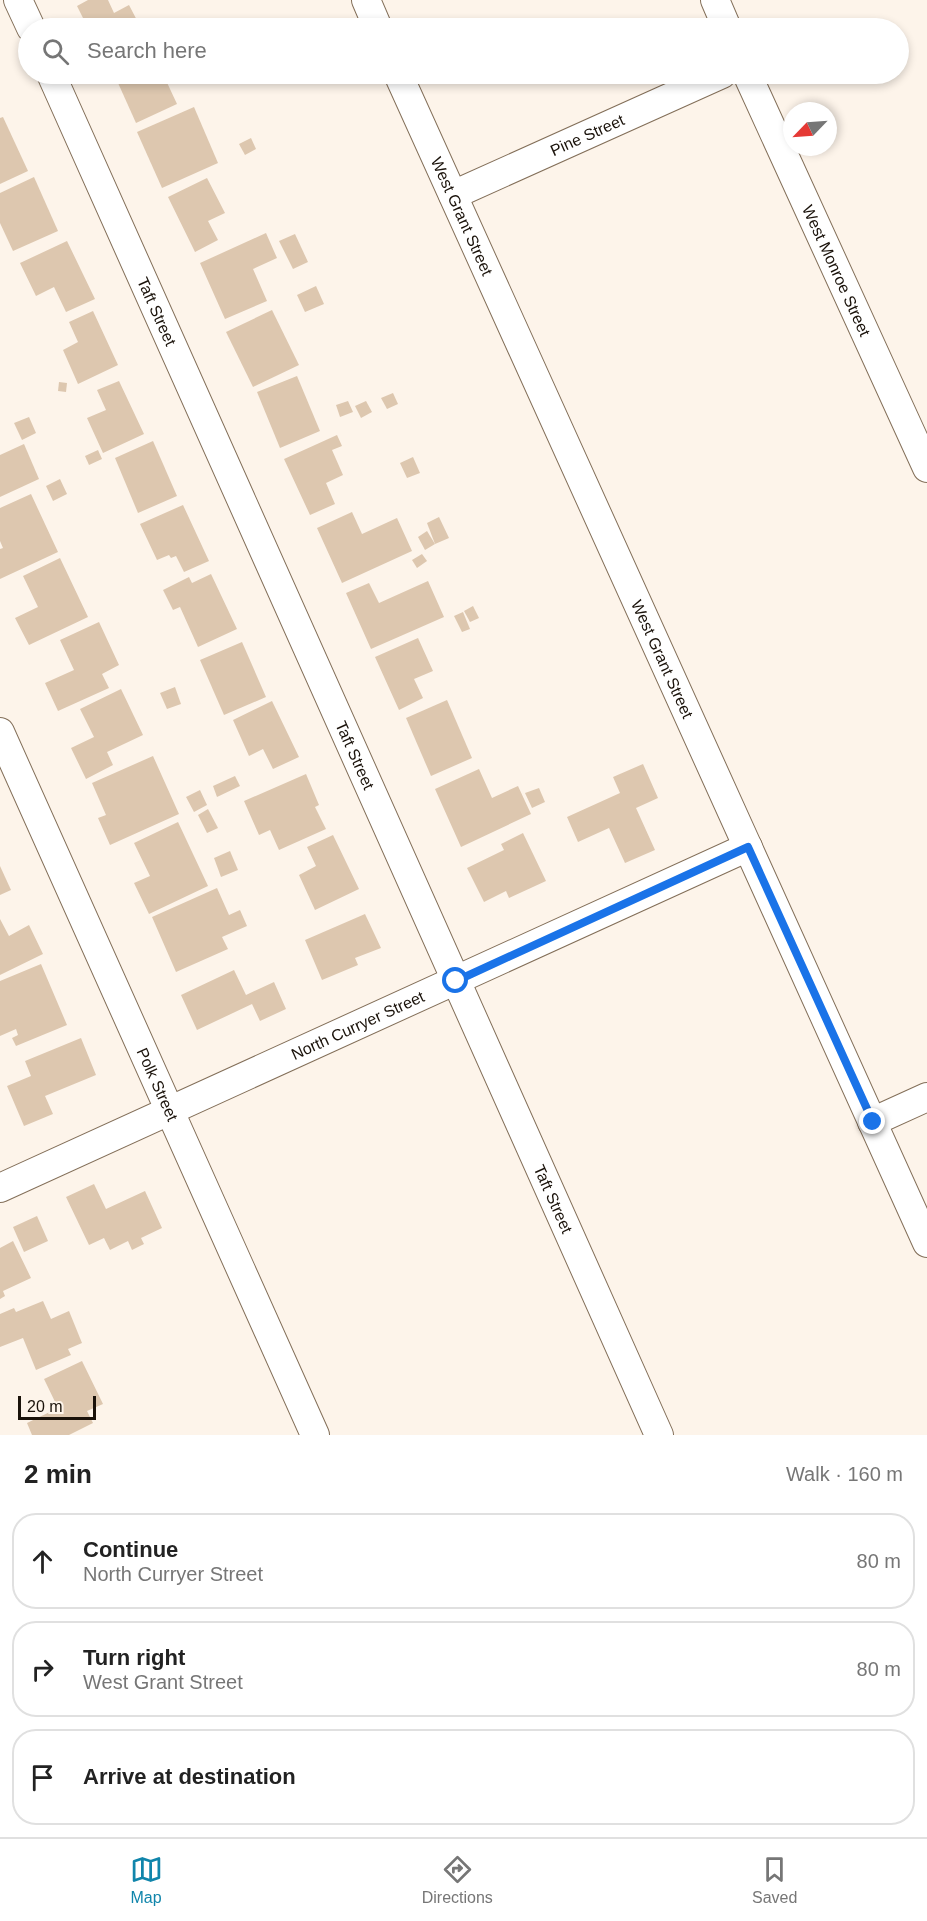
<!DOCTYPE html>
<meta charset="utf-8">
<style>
body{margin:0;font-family:Arial,sans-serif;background:#f6f6f6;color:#222}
.compass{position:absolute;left:783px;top:102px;width:54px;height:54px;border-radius:50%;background:#fff;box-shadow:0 3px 9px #0003;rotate:245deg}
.scale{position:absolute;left:18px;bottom:15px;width:78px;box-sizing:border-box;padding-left:6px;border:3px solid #1a120a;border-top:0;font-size:16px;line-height:21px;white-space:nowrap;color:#1a120a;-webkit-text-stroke:4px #fdf4ea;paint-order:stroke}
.stop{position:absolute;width:18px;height:18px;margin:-14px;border:4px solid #1a73e8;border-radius:50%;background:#fff}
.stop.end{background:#1a73e8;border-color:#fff;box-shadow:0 2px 6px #0008}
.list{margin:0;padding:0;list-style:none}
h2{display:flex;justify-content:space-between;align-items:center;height:78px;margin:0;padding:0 24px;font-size:26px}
h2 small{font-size:20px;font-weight:400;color:#767676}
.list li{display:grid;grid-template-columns:39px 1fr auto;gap:18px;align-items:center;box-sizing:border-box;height:96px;margin:0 12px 12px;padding:0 12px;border:2px solid #e0e0e0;border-radius:24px}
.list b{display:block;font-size:22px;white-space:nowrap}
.list p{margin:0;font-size:20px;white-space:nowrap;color:#767676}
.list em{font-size:20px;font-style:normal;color:#767676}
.icon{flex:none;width:33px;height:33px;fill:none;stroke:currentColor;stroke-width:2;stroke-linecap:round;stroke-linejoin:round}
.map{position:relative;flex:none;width:927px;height:1435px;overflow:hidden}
.search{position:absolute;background:#fff;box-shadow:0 3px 9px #0003;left:18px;right:18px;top:18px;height:66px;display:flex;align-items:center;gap:15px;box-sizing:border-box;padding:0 21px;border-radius:33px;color:#767676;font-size:22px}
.sheet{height:402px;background:#fff}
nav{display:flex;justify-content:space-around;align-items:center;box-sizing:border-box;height:84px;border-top:2px solid #e0e0e0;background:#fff;font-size:16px;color:#767676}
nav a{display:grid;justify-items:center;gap:3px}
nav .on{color:#1085ab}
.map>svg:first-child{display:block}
.building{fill:#ddc7af}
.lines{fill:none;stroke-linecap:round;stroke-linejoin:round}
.minor-casing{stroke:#836f59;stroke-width:30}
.minor{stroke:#fff;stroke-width:28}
.route{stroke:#1a73e8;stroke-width:8}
.labels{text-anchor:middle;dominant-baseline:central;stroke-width:4.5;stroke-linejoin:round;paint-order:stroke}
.street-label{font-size:16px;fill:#1a120a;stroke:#fdf4ea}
</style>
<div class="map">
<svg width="927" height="1435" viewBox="0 0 927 1435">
<rect width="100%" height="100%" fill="#fdf4ea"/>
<g class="building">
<polygon points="88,0 108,0 114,13 129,5 141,28 88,28 77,6"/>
<polygon points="114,74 163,74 177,104 136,123"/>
<polygon points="194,107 218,163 162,188 137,132"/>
<polygon points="3,117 28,171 0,184 0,118"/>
<polygon points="251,138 256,149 245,155 239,144"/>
<polygon points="34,177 58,231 13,251 0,223 0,193"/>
<polygon points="207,178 225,213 208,221 218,240 195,252 168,197"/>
<polygon points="266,233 277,258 253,269 267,301 225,319 200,263"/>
<polygon points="295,234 308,262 293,269 279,241"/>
<polygon points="67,241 95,299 66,312 54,287 36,296 20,263"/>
<polygon points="316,286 324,304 305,312 297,295"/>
<polygon points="272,310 299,365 253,387 226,332"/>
<polygon points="93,311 118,365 78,384 63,350 78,342 69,322"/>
<polygon points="297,376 320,431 280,448 257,392"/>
<polygon points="119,381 144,434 103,453 87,418 106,410 97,390"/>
<polygon points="59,382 67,383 66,392 58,391"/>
<polygon points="393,393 398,404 387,409 381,398"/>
<polygon points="348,401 353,412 340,417 336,405"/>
<polygon points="366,401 372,412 361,418 355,406"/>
<polygon points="29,417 36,433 22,440 14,423"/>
<polygon points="337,435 342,446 332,450 343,475 326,483 335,504 310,515 284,459"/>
<polygon points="153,441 177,496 138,513 115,458"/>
<polygon points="24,444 39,479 0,497 0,455"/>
<polygon points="98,450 102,459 89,465 85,456"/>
<polygon points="413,457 420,473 407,478 400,463"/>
<polygon points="60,479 67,494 53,501 46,486"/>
<polygon points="31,494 58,552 0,579 0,549 3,548 0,541 0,508"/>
<polygon points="183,505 209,561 184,572 176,556 171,558 169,555 157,560 140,524"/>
<polygon points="352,512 362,534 397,518 412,551 342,583 317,528"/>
<polygon points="439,517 449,538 435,544 427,523"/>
<polygon points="427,531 435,544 425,550 418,537"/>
<polygon points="422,554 427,561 417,568 412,560"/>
<polygon points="60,558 88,617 29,645 15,618 38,607 23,576"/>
<polygon points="211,574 237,629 198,647 180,607 173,610 163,590 189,577 192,583"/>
<polygon points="428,581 444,617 371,649 346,593 369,583 379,603"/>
<polygon points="473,606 479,618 470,622 464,611"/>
<polygon points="463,612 470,629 462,632 454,616"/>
<polygon points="99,622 119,665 102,674 109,688 58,711 45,683 74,670 60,640"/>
<polygon points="418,638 433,671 414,679 423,698 399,710 375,657"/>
<polygon points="242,642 266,697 224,715 200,660"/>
<polygon points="175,687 181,704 167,709 160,693"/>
<polygon points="121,689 143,735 107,752 113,765 86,779 71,748 94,737 80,709"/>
<polygon points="447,700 472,758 431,776 406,718"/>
<polygon points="272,701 299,757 273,769 263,749 249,756 233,720"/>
<polygon points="153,756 179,814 110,845 98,818 106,815 92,783"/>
<polygon points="643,764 658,798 636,808 655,850 625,863 609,828 578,842 567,817 620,793 613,777"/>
<polygon points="479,769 492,798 518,786 531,814 461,847 435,789"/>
<polygon points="306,774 319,805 315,807 326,829 279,850 270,830 259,835 244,801"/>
<polygon points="235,776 240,786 217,797 213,786"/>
<polygon points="539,788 545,802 532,808 525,793"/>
<polygon points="200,790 207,805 194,812 186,797"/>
<polygon points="208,809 218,828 207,833 198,815"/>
<polygon points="178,822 208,886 149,914 134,883 150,876 134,843"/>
<polygon points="523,833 546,881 509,898 506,891 484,902 467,868 504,850 501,844"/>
<polygon points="333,835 359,889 315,910 299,875 316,866 307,847"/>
<polygon points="230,851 238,870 221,877 214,858"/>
<polygon points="0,866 11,890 0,895"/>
<polygon points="217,888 229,915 240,910 247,926 222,937 228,949 176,972 152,917"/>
<polygon points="365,914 381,948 355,958 358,965 322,980 305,940"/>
<polygon points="0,919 9,936 29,925 43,954 0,975"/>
<polygon points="41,964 67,1025 16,1046 12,1038 18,1035 16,1029 0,1036 0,981"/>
<polygon points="234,970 246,995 274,982 286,1009 260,1021 252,1004 197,1030 181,995"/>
<polygon points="81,1038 96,1075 45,1096 53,1114 24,1126 7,1086 31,1076 25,1061"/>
<polygon points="94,1184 106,1209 145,1191 162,1228 141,1238 144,1244 132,1250 128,1241 110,1250 104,1238 89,1245 66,1197"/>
<polygon points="37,1216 48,1241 24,1252 13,1227"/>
<polygon points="13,1241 31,1278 3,1291 5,1296 0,1299 0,1248"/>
<polygon points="43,1301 51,1319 69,1311 82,1343 68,1349 71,1355 36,1370 23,1338 0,1347 0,1314 14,1308 16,1312"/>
<polygon points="82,1361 103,1404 87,1411 93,1423 69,1435 32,1435 27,1423 58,1408 44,1379"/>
</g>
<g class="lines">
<defs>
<g id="minor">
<polyline points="18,0 31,28"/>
<polyline points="366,0 378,28"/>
<polyline points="715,0 727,28"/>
<path id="s1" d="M51,74L659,1435"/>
<path id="s2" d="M398,74L927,1243"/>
<path id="s3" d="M747,74L927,468"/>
<path id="s4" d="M453,195L722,74"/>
<path id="s5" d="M0,732L315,1435"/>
<polyline points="872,1122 927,1097"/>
<path id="s6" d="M0,1188L748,847"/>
</g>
</defs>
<use href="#minor" class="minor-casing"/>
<use href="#minor" class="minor"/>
</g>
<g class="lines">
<polyline class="route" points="456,981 748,847 873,1122"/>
</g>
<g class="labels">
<g class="street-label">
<text stroke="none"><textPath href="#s4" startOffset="147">Pine Street</textPath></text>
<text stroke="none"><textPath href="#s2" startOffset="156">West Grant Street</textPath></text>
<text stroke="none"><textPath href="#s3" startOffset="216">West Monroe Street</textPath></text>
<text stroke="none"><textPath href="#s1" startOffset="260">Taft Street</textPath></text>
<text stroke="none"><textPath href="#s2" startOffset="642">West Grant Street</textPath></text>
<text stroke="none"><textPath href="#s1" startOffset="746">Taft Street</textPath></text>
<text stroke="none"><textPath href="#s6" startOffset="393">North Curryer Street</textPath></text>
<text stroke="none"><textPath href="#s5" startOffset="386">Polk Street</textPath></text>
<text stroke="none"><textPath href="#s1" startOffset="1232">Taft Street</textPath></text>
</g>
</g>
</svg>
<svg class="compass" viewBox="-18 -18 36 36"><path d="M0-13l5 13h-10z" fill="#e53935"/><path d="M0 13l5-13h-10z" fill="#767676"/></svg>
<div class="scale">20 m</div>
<div class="stop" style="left:456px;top:981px"></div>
<div class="stop end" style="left:873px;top:1122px"></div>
<div class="search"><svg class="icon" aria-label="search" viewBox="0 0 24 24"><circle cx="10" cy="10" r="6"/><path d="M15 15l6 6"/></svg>Search here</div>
</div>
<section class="sheet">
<h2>2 min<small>Walk · 160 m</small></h2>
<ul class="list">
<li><svg class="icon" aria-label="ahead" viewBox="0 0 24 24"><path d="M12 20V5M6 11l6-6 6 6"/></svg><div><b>Continue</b><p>North Curryer Street</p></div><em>80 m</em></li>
<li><svg class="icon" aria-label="right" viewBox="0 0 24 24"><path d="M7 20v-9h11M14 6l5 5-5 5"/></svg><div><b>Turn right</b><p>West Grant Street</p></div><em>80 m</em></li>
<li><svg class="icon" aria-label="arrive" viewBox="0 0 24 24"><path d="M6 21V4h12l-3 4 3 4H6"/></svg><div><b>Arrive at destination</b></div></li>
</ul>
</section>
<nav>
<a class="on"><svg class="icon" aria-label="map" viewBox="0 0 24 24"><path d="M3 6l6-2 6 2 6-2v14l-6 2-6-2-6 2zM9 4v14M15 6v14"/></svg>Map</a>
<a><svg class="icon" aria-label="directions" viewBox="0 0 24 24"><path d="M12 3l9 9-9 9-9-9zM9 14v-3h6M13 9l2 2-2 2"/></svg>Directions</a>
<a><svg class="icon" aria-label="saved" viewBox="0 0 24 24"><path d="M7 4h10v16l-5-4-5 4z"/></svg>Saved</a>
</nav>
